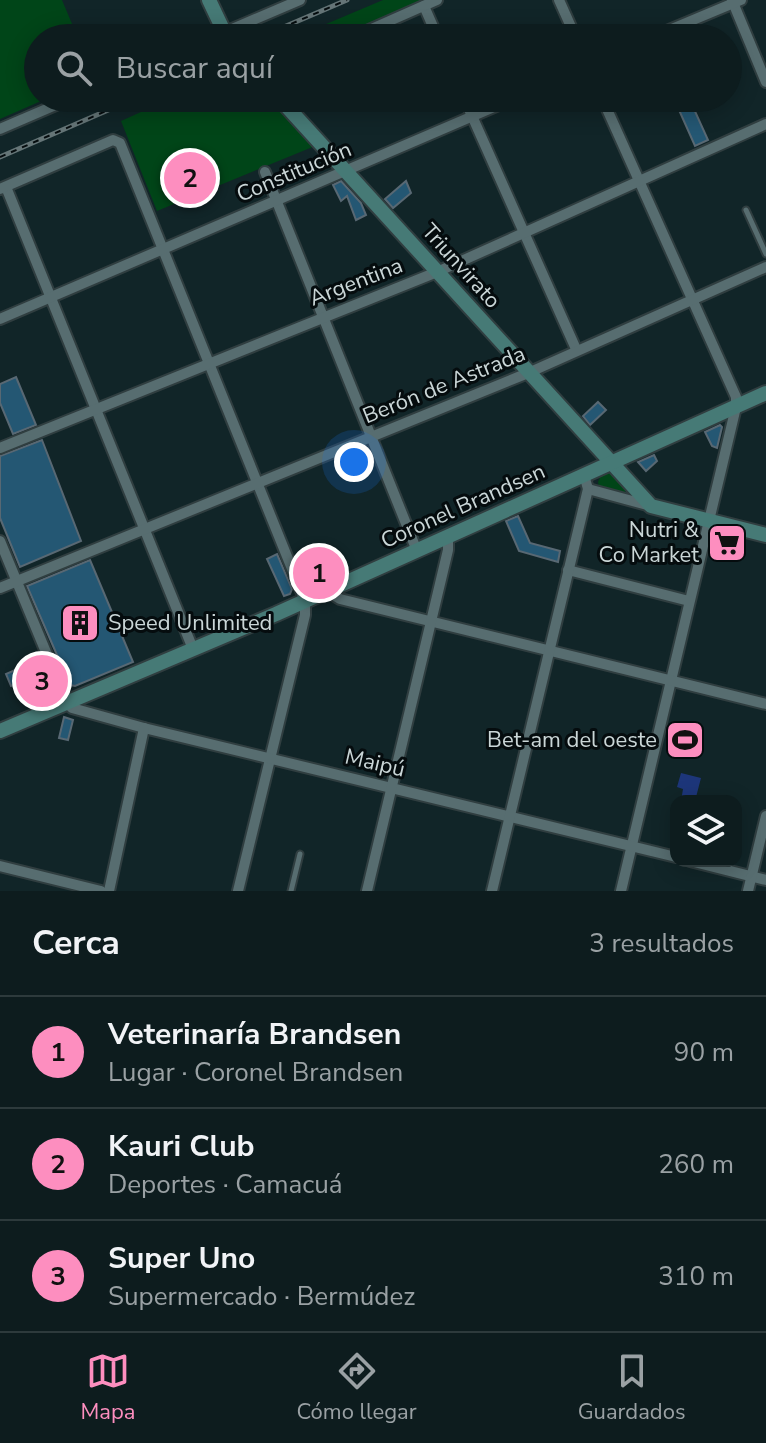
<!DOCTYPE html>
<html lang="es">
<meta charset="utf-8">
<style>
body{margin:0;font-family:"Nunito Sans",sans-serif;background:#1b292b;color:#f1f3f6}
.controls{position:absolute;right:24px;bottom:24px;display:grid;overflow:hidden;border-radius:16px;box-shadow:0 4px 20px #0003}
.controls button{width:72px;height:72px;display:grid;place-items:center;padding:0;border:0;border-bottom:2px solid #2d3a3c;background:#0d1c1e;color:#f1f3f6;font:40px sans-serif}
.you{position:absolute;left:354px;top:462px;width:28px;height:28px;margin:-20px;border:6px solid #fff;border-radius:50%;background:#1a73e8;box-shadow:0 0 0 12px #1a73e833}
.badge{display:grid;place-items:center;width:52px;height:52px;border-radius:50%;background:#fd8ebf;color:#111;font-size:26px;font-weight:700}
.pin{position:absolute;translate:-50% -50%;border:4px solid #fff;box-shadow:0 2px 8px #0006}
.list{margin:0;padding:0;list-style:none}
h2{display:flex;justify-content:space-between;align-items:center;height:104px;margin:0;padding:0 32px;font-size:34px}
h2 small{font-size:26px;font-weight:400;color:#9aa1a4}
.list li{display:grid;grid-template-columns:52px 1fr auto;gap:24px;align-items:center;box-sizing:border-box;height:112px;padding:0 32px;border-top:2px solid #2d3a3c}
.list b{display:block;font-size:30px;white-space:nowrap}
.list p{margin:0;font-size:26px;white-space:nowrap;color:#9aa1a4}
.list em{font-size:26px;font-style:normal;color:#9aa1a4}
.icon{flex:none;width:44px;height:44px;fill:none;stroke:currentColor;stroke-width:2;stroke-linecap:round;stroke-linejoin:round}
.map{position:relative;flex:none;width:766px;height:891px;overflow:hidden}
.search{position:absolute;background:#0d1c1e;box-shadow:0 4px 20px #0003;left:24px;right:24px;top:24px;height:88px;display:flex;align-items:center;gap:20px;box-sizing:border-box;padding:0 28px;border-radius:44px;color:#9aa1a4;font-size:30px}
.sheet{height:440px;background:#0d1c1e}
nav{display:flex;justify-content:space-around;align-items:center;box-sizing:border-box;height:112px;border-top:2px solid #2d3a3c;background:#0d1c1e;font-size:22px;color:#9aa1a4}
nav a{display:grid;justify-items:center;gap:4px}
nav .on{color:#fd8ebf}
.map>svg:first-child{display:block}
.green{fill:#004518}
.water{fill:#1d367a}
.building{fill:#245773;stroke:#586873;stroke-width:2}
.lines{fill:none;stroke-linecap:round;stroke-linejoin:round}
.lane-casing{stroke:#303e40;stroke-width:9}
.street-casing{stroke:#303e40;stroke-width:14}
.secondary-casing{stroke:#303e40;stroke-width:18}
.lane{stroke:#576d70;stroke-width:5}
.street{stroke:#576d70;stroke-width:10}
.secondary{stroke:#467a76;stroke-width:14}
.rail-casing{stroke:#657577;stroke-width:5}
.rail{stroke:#050c0e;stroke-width:2;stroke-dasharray:6;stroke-linecap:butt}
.labels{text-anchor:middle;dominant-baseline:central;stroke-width:6;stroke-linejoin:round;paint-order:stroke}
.street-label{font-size:22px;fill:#cad6d7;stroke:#050c0e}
.poi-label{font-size:22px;fill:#cad6d7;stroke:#050c0e;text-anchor:end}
</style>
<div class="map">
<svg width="766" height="891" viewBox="0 0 766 891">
<rect width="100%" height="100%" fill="#112528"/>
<g class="green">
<polygon points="0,0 62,0 78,38 38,38 38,98 48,98 0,119"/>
<polygon points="383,0 431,0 345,38 293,38"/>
<polygon points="172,98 270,98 315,146 157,211 121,121"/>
<polygon points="609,471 626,488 625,494 599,487 598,482 602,473"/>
</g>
<polygon class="water" points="681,773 701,778 695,801 681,801 683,789 677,787"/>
<g class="building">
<polygon points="683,98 689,98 708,140 695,146 675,101"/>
<polygon points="341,181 361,203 366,215 356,220 347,196 341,201 333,185"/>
<polygon points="406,181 411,193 393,208 385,199"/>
<polygon points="16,377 36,425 13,434 0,403 0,384"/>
<polygon points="598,402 606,410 590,425 583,416"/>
<polygon points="720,425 722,427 717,448 712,446 705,432"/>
<polygon points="42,440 81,541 20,567 0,518 0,456"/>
<polygon points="654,455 657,461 646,471 638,462"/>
<polygon points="518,516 530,543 560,551 558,562 519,551 506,521"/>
<polygon points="277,554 292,589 290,594 284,596 267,559"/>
<polygon points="90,560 133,662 75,686 70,685 27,586"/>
<polygon points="319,563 327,579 307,586 301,571"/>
<polygon points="40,659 53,691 51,696 43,699 33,676 11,686 6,674"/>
<polygon points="64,717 73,720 68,740 59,738"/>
</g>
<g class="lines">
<defs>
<g id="lane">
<polyline points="746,210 766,254"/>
<polyline points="291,891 300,854"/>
</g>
<g id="street">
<polyline points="559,0 576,38"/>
<polyline points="732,0 766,82"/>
<polyline points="424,6 438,38"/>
<polyline points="211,38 300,0"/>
<polyline points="351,38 437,0"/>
<polyline points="650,38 741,0"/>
<polyline points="464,98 576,349"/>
<polyline points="602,98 736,397 736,407 621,891"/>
<polyline points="0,129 72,98"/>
<polyline points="265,172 417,551"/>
<polyline points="6,187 193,649"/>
<polyline points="0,189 113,140 120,143 305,601 305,615 238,891"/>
<polyline points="0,319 515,98"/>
<polyline points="0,448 437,272 766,124"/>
<polyline points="588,489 651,506"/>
<polyline points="0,541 67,703 72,708 144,728 676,857"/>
<polyline points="568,570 689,601"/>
<polyline points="0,588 528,373 766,267"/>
<polyline points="327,591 340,599 766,704"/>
<polyline points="690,861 766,880"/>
<polyline points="0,866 101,891"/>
<polyline points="109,891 144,728"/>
<polyline points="367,891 448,550 448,537"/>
<polyline points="492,891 588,489 584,475"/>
<polyline points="748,891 766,816"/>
</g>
<g id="secondary">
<polyline points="209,0 227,38"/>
<polyline points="279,98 651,506 766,535"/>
<polyline points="0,731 276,614 766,393"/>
</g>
</defs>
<use href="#lane" class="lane-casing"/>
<use href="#street" class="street-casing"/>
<use href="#secondary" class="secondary-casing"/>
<use href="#lane" class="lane"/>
<use href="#street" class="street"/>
<use href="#secondary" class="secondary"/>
<defs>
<g id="rail">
<polyline points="258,38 347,0"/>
<polyline points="0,157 136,98"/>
</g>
</defs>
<use href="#rail" class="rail-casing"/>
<use href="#rail" class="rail"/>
</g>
<defs>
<symbol id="supermarket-square" viewBox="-11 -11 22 22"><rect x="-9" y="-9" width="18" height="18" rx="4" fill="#fd8ebf" stroke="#050c0e"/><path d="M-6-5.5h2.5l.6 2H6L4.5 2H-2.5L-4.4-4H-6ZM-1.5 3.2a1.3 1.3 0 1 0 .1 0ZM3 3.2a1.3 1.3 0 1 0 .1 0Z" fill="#111"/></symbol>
<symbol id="building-square" viewBox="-11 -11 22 22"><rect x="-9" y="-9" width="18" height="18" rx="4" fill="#fd8ebf" stroke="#050c0e"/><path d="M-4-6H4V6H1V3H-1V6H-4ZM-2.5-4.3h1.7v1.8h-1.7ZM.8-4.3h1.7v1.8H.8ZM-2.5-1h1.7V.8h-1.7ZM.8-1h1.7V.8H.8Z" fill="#111"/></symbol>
<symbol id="stadium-square" viewBox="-11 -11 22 22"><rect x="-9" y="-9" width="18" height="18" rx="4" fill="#fd8ebf" stroke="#050c0e"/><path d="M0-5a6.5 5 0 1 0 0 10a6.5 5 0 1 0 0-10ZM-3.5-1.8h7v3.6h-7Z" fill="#111"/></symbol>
</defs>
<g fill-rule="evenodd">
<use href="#supermarket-square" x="705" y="521" width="44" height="44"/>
<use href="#building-square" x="58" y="601" width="44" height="44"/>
<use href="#stadium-square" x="663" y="718" width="44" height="44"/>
</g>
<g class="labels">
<g class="street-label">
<text transform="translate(294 172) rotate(-23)">Constitución</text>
<text transform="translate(461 266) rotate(48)">Triunvirato</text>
<text transform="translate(356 282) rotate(-21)">Argentina</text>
<text transform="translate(444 385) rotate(-22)">Berón de Astrada</text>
<text transform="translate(463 506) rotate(-24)">Coronel Brandsen</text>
<text transform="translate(375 763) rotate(13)">Maipú</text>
</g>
<g class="poi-label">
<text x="699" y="530">Nutri &amp;<tspan x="699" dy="25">Co Market</tspan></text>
<text x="108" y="623" text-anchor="start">Speed Unlimited</text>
<text x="657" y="740">Bet-am del oeste</text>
</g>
</g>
</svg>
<div class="controls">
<button><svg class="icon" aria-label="layers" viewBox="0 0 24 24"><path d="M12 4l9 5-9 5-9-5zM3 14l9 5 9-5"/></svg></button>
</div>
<div class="you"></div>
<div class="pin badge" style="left:319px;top:573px">1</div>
<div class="pin badge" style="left:190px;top:178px">2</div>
<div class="pin badge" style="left:42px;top:681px">3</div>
<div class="search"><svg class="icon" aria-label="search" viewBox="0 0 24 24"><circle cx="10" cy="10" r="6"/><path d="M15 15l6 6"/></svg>Buscar aquí</div>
</div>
<section class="sheet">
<h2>Cerca<small>3 resultados</small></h2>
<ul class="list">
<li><span class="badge">1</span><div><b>Veterinaría Brandsen</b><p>Lugar · Coronel Brandsen</p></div><em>90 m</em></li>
<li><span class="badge">2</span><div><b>Kauri Club</b><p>Deportes · Camacuá</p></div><em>260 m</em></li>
<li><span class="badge">3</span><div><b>Super Uno</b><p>Supermercado · Bermúdez</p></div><em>310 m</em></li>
</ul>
</section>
<nav>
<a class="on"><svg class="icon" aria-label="map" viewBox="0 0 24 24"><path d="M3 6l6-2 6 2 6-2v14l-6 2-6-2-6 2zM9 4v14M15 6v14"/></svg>Mapa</a>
<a><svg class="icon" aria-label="directions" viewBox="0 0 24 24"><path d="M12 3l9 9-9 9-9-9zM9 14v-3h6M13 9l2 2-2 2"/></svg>Cómo llegar</a>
<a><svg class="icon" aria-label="saved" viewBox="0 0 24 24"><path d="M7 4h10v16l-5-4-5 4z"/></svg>Guardados</a>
</nav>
